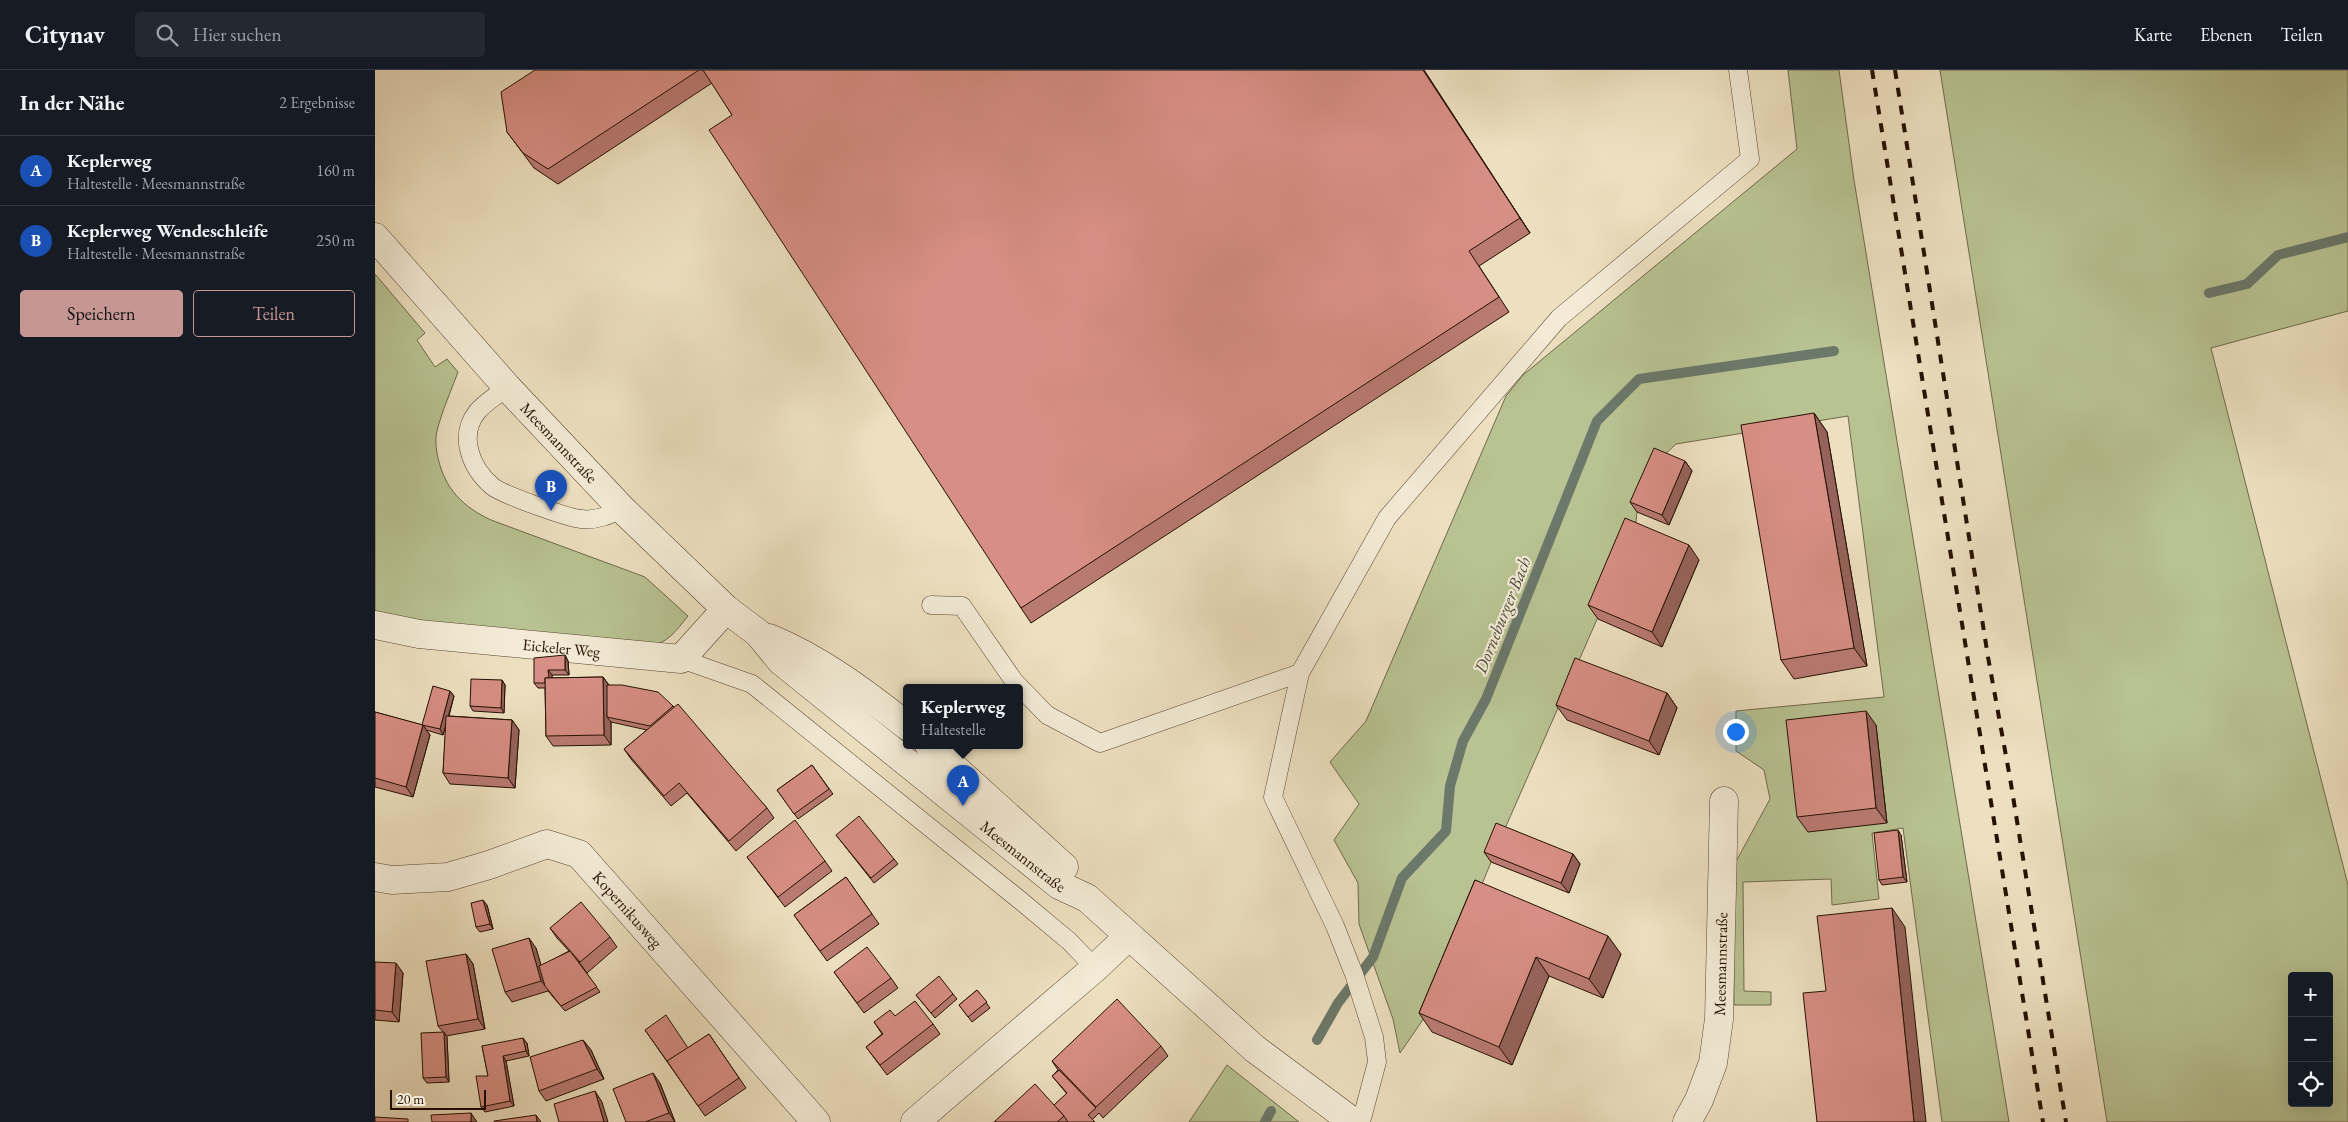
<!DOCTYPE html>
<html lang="de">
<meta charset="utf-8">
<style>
body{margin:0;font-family:"EB Garamond",serif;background:#242831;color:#f1f3f6}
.controls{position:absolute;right:15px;bottom:15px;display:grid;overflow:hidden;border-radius:5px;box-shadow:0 5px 20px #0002}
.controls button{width:45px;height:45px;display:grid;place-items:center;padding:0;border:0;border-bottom:1px solid #363941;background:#171b24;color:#f1f3f6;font:25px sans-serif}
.scale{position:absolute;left:15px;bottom:12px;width:96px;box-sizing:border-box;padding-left:5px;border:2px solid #251001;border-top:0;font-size:14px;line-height:18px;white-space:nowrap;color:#251001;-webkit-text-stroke:4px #f3ebd6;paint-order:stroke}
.you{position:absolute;left:1360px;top:661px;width:18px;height:18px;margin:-12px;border:4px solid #fff;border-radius:50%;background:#1a73e8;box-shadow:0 0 0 8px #1a73e833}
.badge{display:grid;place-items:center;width:32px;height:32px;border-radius:50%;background:#c59692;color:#fff;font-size:16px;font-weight:700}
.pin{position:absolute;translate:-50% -41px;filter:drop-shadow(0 1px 2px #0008)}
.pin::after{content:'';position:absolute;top:26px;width:18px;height:15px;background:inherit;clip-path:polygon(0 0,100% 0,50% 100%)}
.popup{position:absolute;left:528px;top:614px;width:120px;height:65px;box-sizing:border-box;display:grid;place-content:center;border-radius:5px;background:#171b24;filter:drop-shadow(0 1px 4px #0005);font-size:16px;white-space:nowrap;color:#9ea1a6}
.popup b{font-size:19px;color:#f1f3f6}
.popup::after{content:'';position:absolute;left:50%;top:100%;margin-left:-10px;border:10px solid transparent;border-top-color:#171b24}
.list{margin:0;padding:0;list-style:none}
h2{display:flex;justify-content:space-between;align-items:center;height:65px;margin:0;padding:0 20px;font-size:21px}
h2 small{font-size:16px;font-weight:400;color:#9ea1a6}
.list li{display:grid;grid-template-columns:32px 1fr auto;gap:15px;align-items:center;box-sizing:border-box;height:70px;padding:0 20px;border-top:1px solid #363941}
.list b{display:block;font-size:19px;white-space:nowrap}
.list p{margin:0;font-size:16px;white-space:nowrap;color:#9ea1a6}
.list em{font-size:16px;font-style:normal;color:#9ea1a6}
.actions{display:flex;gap:10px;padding:15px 20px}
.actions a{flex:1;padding:11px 0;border:1px solid #c59692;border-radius:5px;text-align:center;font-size:18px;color:#c59692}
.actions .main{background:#c59692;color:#111}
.icon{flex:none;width:28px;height:28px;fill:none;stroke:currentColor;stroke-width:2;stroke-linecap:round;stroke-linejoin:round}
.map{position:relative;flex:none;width:1973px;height:1052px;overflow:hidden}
header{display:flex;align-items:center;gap:30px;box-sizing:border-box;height:70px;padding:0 25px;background:#171b24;border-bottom:1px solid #363941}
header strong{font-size:24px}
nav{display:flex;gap:28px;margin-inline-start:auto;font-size:18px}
.search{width:350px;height:45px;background:#242831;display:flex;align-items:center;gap:12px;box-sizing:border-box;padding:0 18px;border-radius:5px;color:#9ea1a6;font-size:19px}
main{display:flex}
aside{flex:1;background:#171b24}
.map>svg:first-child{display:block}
.green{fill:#b8c292;stroke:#6e694a;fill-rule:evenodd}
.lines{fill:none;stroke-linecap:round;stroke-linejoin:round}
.stream{stroke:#6b786a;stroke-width:10}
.lane-casing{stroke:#574431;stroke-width:19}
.street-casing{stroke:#574431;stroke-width:29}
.lane{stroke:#f3ebd6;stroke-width:18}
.street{stroke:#f3ebd6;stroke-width:28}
.rail{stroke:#251001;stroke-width:4;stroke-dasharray:9 9;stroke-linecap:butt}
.wall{fill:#b97a72;stroke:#251001}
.shaded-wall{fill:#96635c;stroke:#251001}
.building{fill:#d78e84;stroke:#251001}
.labels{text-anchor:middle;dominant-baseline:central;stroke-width:4.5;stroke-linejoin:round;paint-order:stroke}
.street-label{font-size:16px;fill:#251001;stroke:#f3ebd6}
.water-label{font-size:18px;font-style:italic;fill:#4e4d3e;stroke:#f3ebd6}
</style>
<header>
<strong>Citynav</strong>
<div class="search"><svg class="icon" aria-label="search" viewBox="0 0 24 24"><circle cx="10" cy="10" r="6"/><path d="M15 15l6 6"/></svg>Hier suchen</div>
<nav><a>Karte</a><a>Ebenen</a><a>Teilen</a></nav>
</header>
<main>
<aside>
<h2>In der Nähe<small>2 Ergebnisse</small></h2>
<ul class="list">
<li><span class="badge" style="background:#1a4fb4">A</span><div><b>Keplerweg</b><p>Haltestelle · Meesmannstraße</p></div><em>160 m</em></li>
<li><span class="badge" style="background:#1a4fb4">B</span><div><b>Keplerweg Wendeschleife</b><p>Haltestelle · Meesmannstraße</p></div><em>250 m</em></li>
</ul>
<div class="actions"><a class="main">Speichern</a><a>Teilen</a></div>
</aside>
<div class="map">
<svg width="1973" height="1052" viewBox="0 0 1973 1052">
<rect width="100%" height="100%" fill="#ede0c0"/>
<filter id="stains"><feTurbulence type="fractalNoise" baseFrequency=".004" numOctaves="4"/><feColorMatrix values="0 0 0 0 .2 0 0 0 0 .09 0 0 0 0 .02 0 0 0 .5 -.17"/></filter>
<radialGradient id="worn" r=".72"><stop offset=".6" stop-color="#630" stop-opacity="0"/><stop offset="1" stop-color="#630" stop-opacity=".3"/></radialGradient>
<g class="green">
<polygon points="1413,0 1464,0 1479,110 1634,1052 1567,1052 1528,758 1497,763 1504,829 1457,835 1456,809 1368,812 1369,921 1396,922 1396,935 1359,935 1358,797 1395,729 1389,700 1361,681 1361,641 1509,627 1473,346 1301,374 1286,388 1262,442 1260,463 1128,763 1056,938 1025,983 1018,949 984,854 983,813 959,770 984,734 955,692 991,651 1131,326 1148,305 1422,79"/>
<path d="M1565,0H1973V241L1836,278L1973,815V1052H1732ZM1917,906H1954V1033H1917Z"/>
<path d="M0,204L50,263L42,270L60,297L72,289L83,302C76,321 67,341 62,361C60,369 61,379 63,388C70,419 88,437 116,450L270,507L313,546C301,561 293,573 273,577L0,545Z"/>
<polygon points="852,995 924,1052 814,1052"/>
</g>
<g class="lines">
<g class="stream">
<polyline points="1834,223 1872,214 1903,185 1973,167"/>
<polyline points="942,970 963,933 998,887 1027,808 1071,761 1075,716 1088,671 1111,629 1222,351 1264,309 1459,281"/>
<polyline points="890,1052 896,1041"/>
</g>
<defs>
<g id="lane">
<path d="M132,317C123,325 110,332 102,342C83,366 96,398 117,416C126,424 193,448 206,449C221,451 234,445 247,439"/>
<polyline points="556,535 587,536 639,611 672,645 725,673 925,603"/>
<polyline points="306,589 377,614 646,831 694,871 720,898"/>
<polyline points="986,1052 1002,992 999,967 979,904 960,856 898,727 925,603 1012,448 1184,248 1375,89 1363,0"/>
</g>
<g id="street">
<path id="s1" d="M0,167L132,317L247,439L351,539L383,563L406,591L684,815L712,828L880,979L978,1052"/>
<path id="s2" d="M0,555L44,564L306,589L351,539"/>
<path d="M394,568C445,589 489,622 532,656"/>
<polyline points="554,675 689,797"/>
<path id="s3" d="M0,807L17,810L73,807L114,795L172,774L204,784L441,1052"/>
<polyline points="540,1052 720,898 754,866"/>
<path id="s4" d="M1312,1052L1324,1030L1338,993L1344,949L1349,731"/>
</g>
</defs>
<use href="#lane" class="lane-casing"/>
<use href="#street" class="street-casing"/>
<use href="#lane" class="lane"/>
<use href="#street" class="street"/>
<g class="rail">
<polyline points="1497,0 1668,1052"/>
<polyline points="1520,0 1613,587 1635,708 1691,1052"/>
</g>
</g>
<g class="wall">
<polygon points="160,0 1049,0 1155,163 1104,196 1134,242 656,553 646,538 357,45 337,13 183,114 159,98 132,62"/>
<polygon points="1439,343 1452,362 1492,596 1419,609 1406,590"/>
<polygon points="1310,391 1317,401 1294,455 1262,442 1255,432"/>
<polygon points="1324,490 1287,577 1223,549 1213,535"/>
<polygon points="190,585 193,591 194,605 177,605 177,608 228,607 234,615 298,636 392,738 399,748 361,781 312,723 296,736 256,689 249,679 272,660 236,652 236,675 178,676 171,666 170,618 163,618 159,613"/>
<polygon points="127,610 130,615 129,643 98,641 95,636"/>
<polygon points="75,621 79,626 74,646 137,650 144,660 140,718 75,714 68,703 71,656 68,665 51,660 55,665 38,727 0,717 0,642 47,655"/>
<polygon points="1292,623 1302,638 1284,685 1192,650 1181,635"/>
<polygon points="1501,655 1512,753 1433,762 1422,747"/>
<polygon points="437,695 458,724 423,749 402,720"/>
<polygon points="461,765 519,789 523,794 499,813"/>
<polygon points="1526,765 1532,812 1507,815 1504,810"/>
<polygon points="1109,782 1198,784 1205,794 1194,823 1116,792"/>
<polygon points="372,787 450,791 457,801 410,837"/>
<polygon points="471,807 504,854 452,891 419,845"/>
<polygon points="1100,810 1246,884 1228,928 1174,906 1137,995 1057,962 1044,943"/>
<polygon points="112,835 118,859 105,862 101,857"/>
<polygon points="175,858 235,867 242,877 212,903 203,891 225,922 190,941 173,921 137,932 130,922 161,878 166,896 194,881 182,868"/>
<polygon points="91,884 98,894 110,959 71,966 72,967 74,1012 52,1013 48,1008 68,962 63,956"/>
<polygon points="0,892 28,903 24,952 0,950"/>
<polygon points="459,902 516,908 523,918 489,943"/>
<polygon points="602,920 615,938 597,952 584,935"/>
<polygon points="578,924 582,929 560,948 541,925"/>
<polygon points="520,946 558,954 565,964 512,1005 491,977 507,964 499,952"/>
<polygon points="270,960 313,978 334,964 371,1018 330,1046"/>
<polygon points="208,970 216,980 229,1009 171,1031 164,1021"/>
<polygon points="152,973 154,986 131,991 139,1036 110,1042 106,1037 113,1006 107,976"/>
<polygon points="786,976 793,986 728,1048 724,1043 717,1050 720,1052 619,1052 679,1035 692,1024 677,1006 683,1000 677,991"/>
<polygon points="285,1013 300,1052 251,1052"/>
</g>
<g class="shaded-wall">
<polygon points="1048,0 1049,0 1155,163 1145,148"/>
<polygon points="1439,343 1452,362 1492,596 1479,578"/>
<polygon points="1310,391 1317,401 1294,455 1287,445"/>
<polygon points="1314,475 1324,490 1287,577 1277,562"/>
<polygon points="190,585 193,591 194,605 190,600"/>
<polygon points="173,600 177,605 177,618 174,613"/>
<polygon points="228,607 235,617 232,647 236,652 236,675 229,665"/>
<polygon points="127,610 130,615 129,643 126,638"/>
<polygon points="75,621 79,626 68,665 65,659"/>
<polygon points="1292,623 1302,638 1284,685 1274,671"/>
<polygon points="1491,641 1501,655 1512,753 1501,738"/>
<polygon points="137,650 144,660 140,718 133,708"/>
<polygon points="48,655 55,665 38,727 31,717"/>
<polygon points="1523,760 1526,765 1532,812 1528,807"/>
<polygon points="1198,784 1205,794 1194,823 1186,813"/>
<polygon points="108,830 112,835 118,859 115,854"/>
<polygon points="1517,838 1530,857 1551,1052 1539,1052"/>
<polygon points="1233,866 1246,884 1228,928 1214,909"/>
<polygon points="154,868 161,878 173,919 166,911"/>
<polygon points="91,884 98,894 110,959 103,949"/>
<polygon points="1161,887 1174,906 1137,995 1124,977"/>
<polygon points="21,893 28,903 24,952 17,942"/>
<polygon points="69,962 72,967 74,1012 71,1007"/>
<polygon points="148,968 152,973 154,986 151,981"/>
<polygon points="208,970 216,980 229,1009 222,999"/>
<polygon points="128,986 131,991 139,1036 135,1031"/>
<polygon points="278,1003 285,1013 300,1052 294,1043"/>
<polygon points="220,1021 227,1032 233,1052 229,1052"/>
<polygon points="96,1043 102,1052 96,1052"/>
<polygon points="161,1045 166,1052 162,1052"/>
</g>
<g class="building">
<polygon points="160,0 324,0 173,99 148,83 132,62 126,22"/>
<polygon points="328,0 1048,0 1145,148 1094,181 1124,227 646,538 334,60 357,45"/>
<polygon points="1439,343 1479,578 1406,590 1366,355"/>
<polygon points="1279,378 1310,391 1287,445 1255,432"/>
<polygon points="1250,448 1314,475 1277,562 1213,535"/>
<polygon points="190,585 190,600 173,600 174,608 170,608 170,613 159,613 159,588"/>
<polygon points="1200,588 1292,623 1274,671 1181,635"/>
<polygon points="228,607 229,665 171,666 170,608"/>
<polygon points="96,609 127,610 126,638 95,636"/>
<polygon points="232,615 247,615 283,622 298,636 275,656 232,647"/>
<polygon points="58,616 75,621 65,659 47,655"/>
<polygon points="303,634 392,738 354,771 304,713 289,726 249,679"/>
<polygon points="1491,641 1501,738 1422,747 1411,650"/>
<polygon points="0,642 48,655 31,717 0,708"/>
<polygon points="71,646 137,650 133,708 68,703"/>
<polygon points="437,695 454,719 419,744 402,720"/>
<polygon points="484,746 519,789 496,808 461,765"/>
<polygon points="420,750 450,791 403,827 372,787"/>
<polygon points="1121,753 1198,784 1186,813 1109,782"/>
<polygon points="1523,760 1528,807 1504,810 1499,763"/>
<polygon points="471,807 497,844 445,881 419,845"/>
<polygon points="1100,810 1233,866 1214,909 1161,887 1124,977 1044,943"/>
<polygon points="108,830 115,854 101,857 96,833"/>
<polygon points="206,832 235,867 205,892 175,858"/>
<polygon points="1517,838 1539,1052 1442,1052 1428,923 1451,921 1442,846"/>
<polygon points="154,868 166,911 130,922 117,879"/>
<polygon points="492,877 516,908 482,933 459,902"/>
<polygon points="195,881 222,917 186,936 170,916 164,896"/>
<polygon points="91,884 103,949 63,956 51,891"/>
<polygon points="0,892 21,893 17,942 0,940"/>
<polygon points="564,906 578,924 556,943 541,925"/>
<polygon points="602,920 612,932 593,947 584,935"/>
<polygon points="742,929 786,976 721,1037 677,991"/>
<polygon points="540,931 558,954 505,995 491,977 508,964 499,952 515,940 520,946"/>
<polygon points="291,945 313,978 292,991 270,960"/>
<polygon points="69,962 71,1007 48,1008 46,963"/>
<polygon points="334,964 364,1008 323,1036 292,991"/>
<polygon points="148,968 151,981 128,986 135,1031 106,1037 101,1006 113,1006 107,976"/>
<polygon points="208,970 222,999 164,1021 155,987"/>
<polygon points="684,1000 721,1038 713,1045 720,1052 693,1052 689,1046 679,1035 692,1023 677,1006"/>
<polygon points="278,1003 294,1043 270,1052 251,1052 238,1019"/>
<polygon points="660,1014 689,1046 682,1052 619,1052"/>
<polygon points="220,1021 229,1052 184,1052 179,1034"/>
<polygon points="96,1043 96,1052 57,1052 56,1045"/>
<polygon points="161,1045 162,1052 119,1052 119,1051"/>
<polygon points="0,1047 33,1049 33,1052 0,1052"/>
</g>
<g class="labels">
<g class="street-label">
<text stroke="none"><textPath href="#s1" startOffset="276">Meesmannstraße</textPath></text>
<text stroke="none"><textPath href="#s2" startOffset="188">Eickeler Weg</textPath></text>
<text stroke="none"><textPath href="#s1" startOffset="899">Meesmannstraße</textPath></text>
<text stroke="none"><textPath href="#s3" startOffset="285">Kopernikusweg</textPath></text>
<text stroke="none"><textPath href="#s4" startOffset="164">Meesmannstraße</textPath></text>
</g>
<g class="water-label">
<text transform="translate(1127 545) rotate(-68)">Dorneburger Bach</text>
</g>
</g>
<rect width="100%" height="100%" filter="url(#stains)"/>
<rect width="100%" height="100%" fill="url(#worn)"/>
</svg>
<div class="controls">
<button>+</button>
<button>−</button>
<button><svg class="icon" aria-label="locate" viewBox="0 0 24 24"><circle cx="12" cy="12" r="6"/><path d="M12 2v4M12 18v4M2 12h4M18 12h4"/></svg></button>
</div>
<div class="scale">20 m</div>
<div class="you"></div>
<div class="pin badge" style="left:588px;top:736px;background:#1a4fb4">A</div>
<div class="popup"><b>Keplerweg</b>Haltestelle</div>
<div class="pin badge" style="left:176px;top:441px;background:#1a4fb4">B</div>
</div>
</main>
